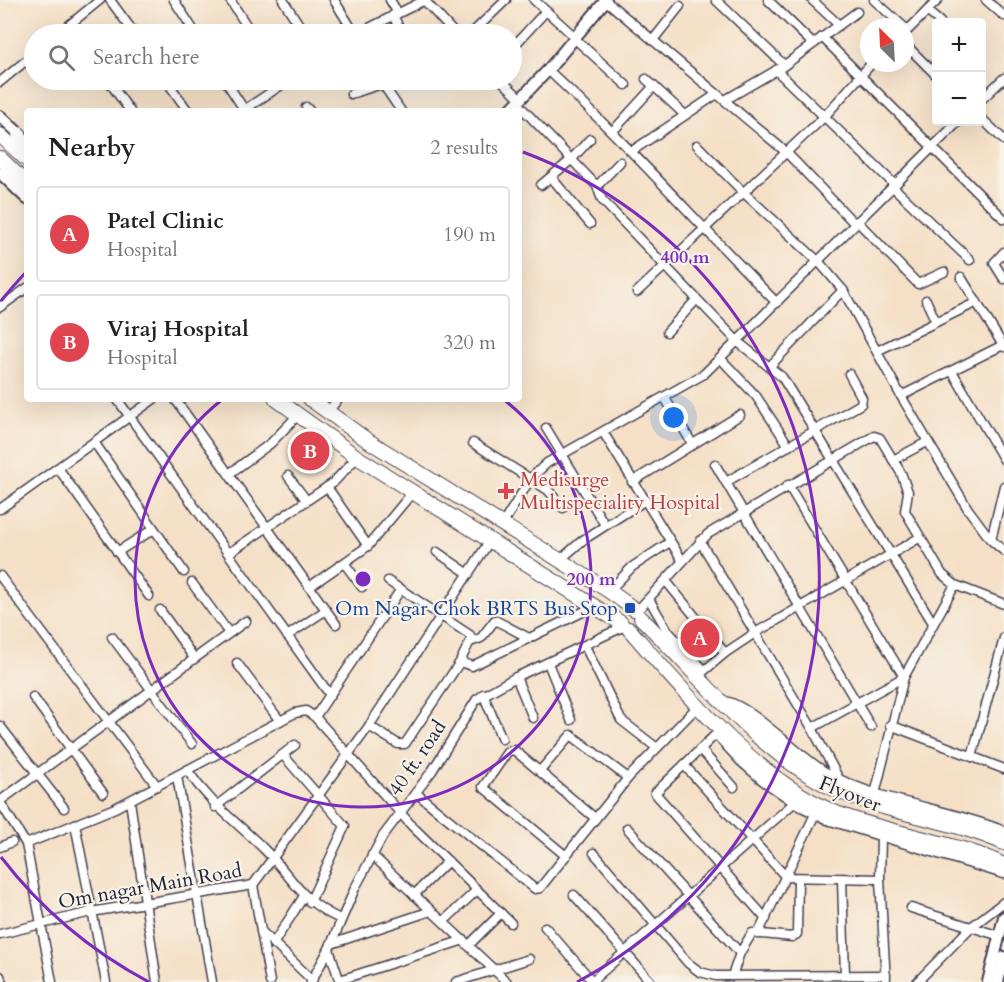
<!DOCTYPE html>
<meta charset="utf-8">
<style>
body{margin:0;font-family:Cardo,serif;background:#f2f2f2;color:#202124}
.controls{position:absolute;right:18px;top:18px;display:grid;overflow:hidden;border-radius:6px;box-shadow:0 6px 24px #0002}
.controls button{width:54px;height:54px;display:grid;place-items:center;padding:0;border:0;border-bottom:2px solid #e0e0e0;background:#fff;color:#202124;font:30px sans-serif}
.compass{position:absolute;left:860px;top:18px;width:54px;height:54px;border-radius:50%;background:#fff;box-shadow:0 6px 24px #0002;rotate:336deg}
.you{position:absolute;left:674px;top:418px;width:21px;height:21px;margin:-15px;border:4px solid #fff;border-radius:50%;background:#1a73e8;box-shadow:0 0 0 9px #1a73e833}
.badge{display:grid;place-items:center;width:39px;height:39px;border-radius:50%;background:#111827;color:#fff;font-size:20px;font-weight:700}
.pin{position:absolute;translate:-50% -50%;border:3px solid #fff;box-shadow:0 2px 6px #0006}
.list{margin:0;padding:0;list-style:none}
h2{display:flex;justify-content:space-between;align-items:center;height:78px;margin:0;padding:0 24px;font-size:26px}
h2 small{font-size:20px;font-weight:400;color:#757577}
.list li{display:grid;grid-template-columns:39px 1fr auto;gap:18px;align-items:center;box-sizing:border-box;height:96px;margin:0 12px 12px;padding:0 12px;border:2px solid #e0e0e0;border-radius:6px}
.list b{display:block;font-size:22px;white-space:nowrap}
.list p{margin:0;font-size:20px;white-space:nowrap;color:#757577}
.list em{font-size:20px;font-style:normal;color:#757577}
.icon{flex:none;width:33px;height:33px;fill:none;stroke:currentColor;stroke-width:2;stroke-linecap:round;stroke-linejoin:round}
.map{position:relative;flex:none;width:1004px;height:982px;overflow:hidden}
.search{position:absolute;background:#fff;box-shadow:0 6px 24px #0002;left:24px;top:24px;width:498px;height:66px;display:flex;align-items:center;gap:15px;box-sizing:border-box;padding:0 21px;border-radius:33px;color:#757577;font-size:22px}
.panel{position:absolute;background:#fff;box-shadow:0 6px 24px #0002;left:24px;top:108px;width:498px;height:294px;border-radius:6px}
.map>svg:first-child{display:block}
.lines{fill:none;stroke-linecap:round;stroke-linejoin:round}
.minor-casing{stroke:#423e50;stroke-width:11}
.tertiary-casing{stroke:#423e50;stroke-width:14}
.secondary-casing{stroke:#423e50;stroke-width:15}
.trunk-casing{stroke:#423e50;stroke-width:16}
.minor{stroke:#fff;stroke-width:8}
.tertiary{stroke:#fff;stroke-width:10}
.secondary{stroke:#fff;stroke-width:12}
.trunk{stroke:#fff;stroke-width:14}
.ring{fill:none;stroke:#7b2cbf;stroke-width:3}
.health-dot{fill:#e0444e;stroke:#f7f3e8;stroke-width:2}
.transit-dot{fill:#1a4fb4;stroke:#f7f3e8;stroke-width:2}
.labels{text-anchor:middle;dominant-baseline:central;stroke-width:4.5;stroke-linejoin:round;paint-order:stroke}
.health-label{font-size:20px;fill:#be3a42;stroke:#f7f3e8;text-anchor:start}
.transit-label{font-size:20px;fill:#164399;stroke:#f7f3e8;text-anchor:end}
.street-label{font-size:20px;fill:#22223b;stroke:#f7f3e8}
.centre{fill:#7b2cbf;stroke:#f7f3e8;stroke-width:3}
.ring-label{font-size:18px;text-anchor:middle;font-weight:bold;fill:#7b2cbf;stroke:#f7f3e8;stroke-width:4.5;stroke-linejoin:round;paint-order:stroke}
</style>
<div class="map">
<svg width="1004" height="982" viewBox="0 0 1004 982">
<rect width="100%" height="100%" fill="#f7f3e8"/>
<filter id="ink" filterUnits="userSpaceOnUse"><feTurbulence type="fractalNoise" baseFrequency=".0167" numOctaves="2"/><feDisplacementMap in="SourceGraphic" scale="12" xChannelSelector="R" yChannelSelector="G"/><feConvolveMatrix kernelMatrix="1 2 1 2 8 2 1 2 1" color-interpolation-filters="sRGB"/></filter>
<filter id="wash" filterUnits="userSpaceOnUse"><feTurbulence type="fractalNoise" baseFrequency=".008" numOctaves="4" result="noise"/><feDisplacementMap in="SourceGraphic" scale="24" xChannelSelector="R" yChannelSelector="G"/><feGaussianBlur stdDeviation="1.35" result="paint"/><feColorMatrix in="noise" values="0 0 0 0 0 0 0 0 0 0 0 0 0 0 0 0 0 1.4 0 .05"/><feComposite in="paint" operator="in"/></filter>
<g filter="url(#wash)">
<rect width="100%" height="100%" fill="#f5e0c7"/>
</g>
<g filter="url(#ink)">
<g class="lines">
<defs>
<g id="minor">
<polyline points="110,0 135,34"/>
<polyline points="174,0 196,34"/>
<polyline points="230,0 252,34"/>
<polyline points="283,0 305,34"/>
<polyline points="334,0 355,34"/>
<polyline points="390,0 398,13"/>
<polyline points="424,0 455,34"/>
<polyline points="534,0 575,37"/>
<polyline points="605,0 786,152 854,223"/>
<polyline points="716,0 784,65"/>
<polyline points="768,0 813,44"/>
<polyline points="812,0 839,25"/>
<polyline points="874,0 904,27"/>
<polyline points="986,0 1004,16"/>
<polyline points="927,11 940,22"/>
<polyline points="393,15 402,34"/>
<polyline points="70,25 77,34"/>
<polyline points="905,33 938,0"/>
<polyline points="58,34 100,0"/>
<polyline points="357,34 425,0"/>
<polyline points="471,34 506,0"/>
<polyline points="822,37 1004,219"/>
<polyline points="574,38 626,85"/>
<polyline points="653,40 680,6"/>
<polyline points="905,44 936,75"/>
<polyline points="512,48 546,11"/>
<path d="M548,70C628,144 700,226 777,303"/>
<polyline points="776,70 894,184"/>
<polyline points="646,79 685,115"/>
<polyline points="108,80 130,111"/>
<polyline points="166,80 188,111"/>
<polyline points="225,80 245,111"/>
<polyline points="380,80 401,111"/>
<polyline points="501,80 521,99"/>
<polyline points="0,82 34,54"/>
<polyline points="351,94 394,80"/>
<polyline points="982,99 1004,78"/>
<polyline points="725,100 782,67 857,12"/>
<polyline points="517,103 597,186 602,200 738,342 782,377 933,623"/>
<polyline points="306,107 310,111"/>
<polyline points="244,110 289,80"/>
<polyline points="982,119 1004,140"/>
<polyline points="613,131 654,86"/>
<polyline points="697,145 743,192 819,262 843,290 901,396 968,509 991,540 1004,551"/>
<polyline points="632,151 717,94"/>
<polyline points="551,177 590,224"/>
<polyline points="541,185 571,160 590,139"/>
<polyline points="597,186 620,162"/>
<polyline points="892,186 970,260"/>
<polyline points="857,221 918,284 944,272"/>
<polyline points="1004,252 994,263 1004,279"/>
<polyline points="961,277 1004,347"/>
<polyline points="637,292 824,117 872,63"/>
<polyline points="926,300 936,322"/>
<polyline points="0,307 27,288"/>
<polyline points="667,332 696,300"/>
<polyline points="877,351 977,302"/>
<polyline points="721,359 756,396 789,446"/>
<polyline points="771,365 843,290"/>
<polyline points="952,371 1004,460"/>
<polyline points="901,396 1003,345"/>
<polyline points="665,398 693,445"/>
<polyline points="117,399 330,695"/>
<polyline points="175,399 336,624"/>
<polyline points="328,412 338,399"/>
<polyline points="546,428 605,525"/>
<polyline points="603,432 682,560"/>
<polyline points="94,442 184,572"/>
<polyline points="473,443 548,490 563,508"/>
<polyline points="893,460 927,442"/>
<polyline points="715,464 871,727"/>
<polyline points="58,468 149,596"/>
<polyline points="229,474 271,443 298,415"/>
<polyline points="288,476 307,501"/>
<polyline points="632,482 740,415"/>
<polyline points="726,482 861,404 862,398 849,374"/>
<polyline points="788,485 904,677 812,728"/>
<polyline points="327,487 368,546"/>
<polyline points="0,509 154,399"/>
<polyline points="502,525 531,478 547,463 704,374 958,122"/>
<polyline points="991,540 1004,486"/>
<polyline points="700,541 812,728 840,781"/>
<polyline points="117,552 154,529"/>
<polyline points="437,552 469,574"/>
<polyline points="229,553 333,483 357,457"/>
<polyline points="560,560 583,540 644,501"/>
<polyline points="345,564 362,587"/>
<polyline points="0,576 157,786"/>
<polyline points="666,581 725,653"/>
<polyline points="192,583 229,633"/>
<polyline points="309,587 368,546 412,493"/>
<polyline points="609,591 632,567 670,542"/>
<polyline points="649,599 667,630 704,670"/>
<polyline points="160,610 194,658"/>
<polyline points="637,611 708,534 874,436 880,438 901,473 908,492 905,511 942,574 955,585 1004,604"/>
<polyline points="287,636 326,610"/>
<polyline points="112,637 192,744"/>
<polyline points="470,642 481,638 495,620 529,638"/>
<polyline points="585,646 621,720 657,748"/>
<polyline points="460,662 472,666 595,606"/>
<polyline points="237,663 280,721"/>
<polyline points="548,663 571,720"/>
<polyline points="698,676 725,653 755,633 919,538"/>
<polyline points="516,677 533,718"/>
<polyline points="483,694 502,739"/>
<polyline points="33,697 103,793"/>
<polyline points="315,717 401,589"/>
<polyline points="890,725 1004,769"/>
<polyline points="0,726 64,808"/>
<polyline points="369,726 398,744 405,744 460,662 471,639 470,635 388,581"/>
<polyline points="717,733 655,793 766,919"/>
<polyline points="700,749 734,787"/>
<polyline points="283,755 345,826 310,902"/>
<polyline points="972,757 1004,638"/>
<polyline points="684,765 786,877 880,879"/>
<path d="M187,770C212,806 236,821 265,850C294,879 301,901 340,919"/>
<polyline points="540,771 571,735 628,778"/>
<polyline points="177,776 212,982"/>
<polyline points="416,793 535,889 540,888 628,778 699,705"/>
<polyline points="875,794 904,677 955,585"/>
<polyline points="0,801 246,621"/>
<polyline points="130,801 157,982"/>
<polyline points="0,802 26,844 52,982"/>
<polyline points="215,807 295,745"/>
<polyline points="75,824 106,982"/>
<polyline points="627,828 740,953 732,976"/>
<polyline points="881,835 880,879 886,982"/>
<polyline points="26,844 115,808 295,713 306,711 315,717 412,826 511,923"/>
<polyline points="0,847 12,842"/>
<polyline points="594,853 688,963 700,972 716,976 886,975"/>
<polyline points="372,855 507,982"/>
<polyline points="566,856 483,787 508,751 514,750 595,818"/>
<polyline points="842,879 845,976"/>
<polyline points="253,885 270,982"/>
<polyline points="414,895 448,861"/>
<polyline points="574,895 651,982"/>
<polyline points="911,908 971,927 1004,902"/>
<polyline points="444,921 477,890"/>
<polyline points="545,927 593,982"/>
<polyline points="261,931 312,980"/>
<polyline points="0,934 91,912 253,885 369,726 489,542"/>
<polyline points="758,934 816,812"/>
<polyline points="273,944 304,896"/>
<polyline points="331,944 431,911"/>
<polyline points="469,945 501,913"/>
<polyline points="329,949 340,982"/>
<polyline points="740,953 752,933 792,937 797,934 798,879"/>
<polyline points="0,976 2,982"/>
<polyline points="340,980 464,940"/>
<polyline points="592,981 796,801"/>
<polyline points="311,982 329,949 355,888 383,836 432,771 477,699 516,677 623,627"/>
<polyline points="456,982 529,959"/>
<polyline points="917,982 971,927 1000,936"/>
</g>
<g id="tertiary">
<polyline points="509,111 548,70 606,0"/>
<polyline points="0,116 24,138"/>
<polyline points="0,173 27,199"/>
<polyline points="988,982 1004,917"/>
<polyline points="998,982 1004,957"/>
</g>
<g id="secondary">
<path d="M725,703C751,708 797,758 825,774C877,804 948,810 1004,833"/>
<polyline points="719,735 741,759 764,779 800,804 828,818 1004,872"/>
</g>
<g id="trunk">
<polyline points="19,134 27,156"/>
<polyline points="0,135 27,160"/>
<polyline points="0,158 27,184"/>
<polyline points="276,399 357,457 621,623"/>
<polyline points="310,399 367,440 609,591 634,609"/>
<path d="M641,618C703,678 761,758 843,793C895,815 952,820 1004,843"/>
<path d="M629,629C685,693 759,783 839,814C893,835 951,840 1004,865"/>
</g>
</defs>
<use href="#minor" class="minor-casing"/>
<use href="#tertiary" class="tertiary-casing"/>
<use href="#secondary" class="secondary-casing"/>
<use href="#trunk" class="trunk-casing"/>
<use href="#minor" class="minor"/>
<use href="#tertiary" class="tertiary"/>
<use href="#secondary" class="secondary"/>
<use href="#trunk" class="trunk"/>
</g>
</g>
<g class="ring">
<path d="M503 399A228 228 0 1 1 223 399"/>
<path d="M149 982A456 456 0 0 1 1 857M1 301A456 456 0 0 1 27 271M523 152A456 456 0 0 1 577 982"/>
</g>
<path class="health-dot" d="M503 482h6v6h6v6h-6v6h-6v-6h-6v-6h6z"/>
<rect class="transit-dot" x="624" y="602" width="12" height="12" rx="3"/>
<g class="labels">
<g class="health-label">
<text x="520" y="479">Medisurge<tspan x="520" dy="23">Multispeciality Hospital</tspan></text>
</g>
<g class="transit-label">
<text x="618" y="608">Om Nagar Chok BRTS Bus Stop</text>
</g>
<g class="street-label">
<text transform="translate(417 758) rotate(-56)">40 ft. road</text>
<text transform="translate(850 794) rotate(22)">Flyover</text>
<text transform="translate(150 886) rotate(-10)">Om nagar Main Road</text>
</g>
</g>
<circle cx="363" cy="579" r="9" class="centre"/>
<g class="ring-label">
<text x="685" y="263">400 m</text>
<text x="591" y="585">200 m</text>
</g>
</svg>
<div class="controls">
<button>+</button>
<button>−</button>
</div>
<svg class="compass" viewBox="-18 -18 36 36"><path d="M0-13l5 13h-10z" fill="#e53935"/><path d="M0 13l5-13h-10z" fill="#757577"/></svg>
<div class="you"></div>
<div class="pin badge" style="left:700px;top:638px;background:#e0444e">A</div>
<div class="pin badge" style="left:310px;top:451px;background:#e0444e">B</div>
<div class="search"><svg class="icon" aria-label="search" viewBox="0 0 24 24"><circle cx="10" cy="10" r="6"/><path d="M15 15l6 6"/></svg>Search here</div>
<section class="panel">
<h2>Nearby<small>2 results</small></h2>
<ul class="list">
<li><span class="badge" style="background:#e0444e">A</span><div><b>Patel Clinic</b><p>Hospital</p></div><em>190 m</em></li>
<li><span class="badge" style="background:#e0444e">B</span><div><b>Viraj Hospital</b><p>Hospital</p></div><em>320 m</em></li>
</ul>
</section>
</div>
